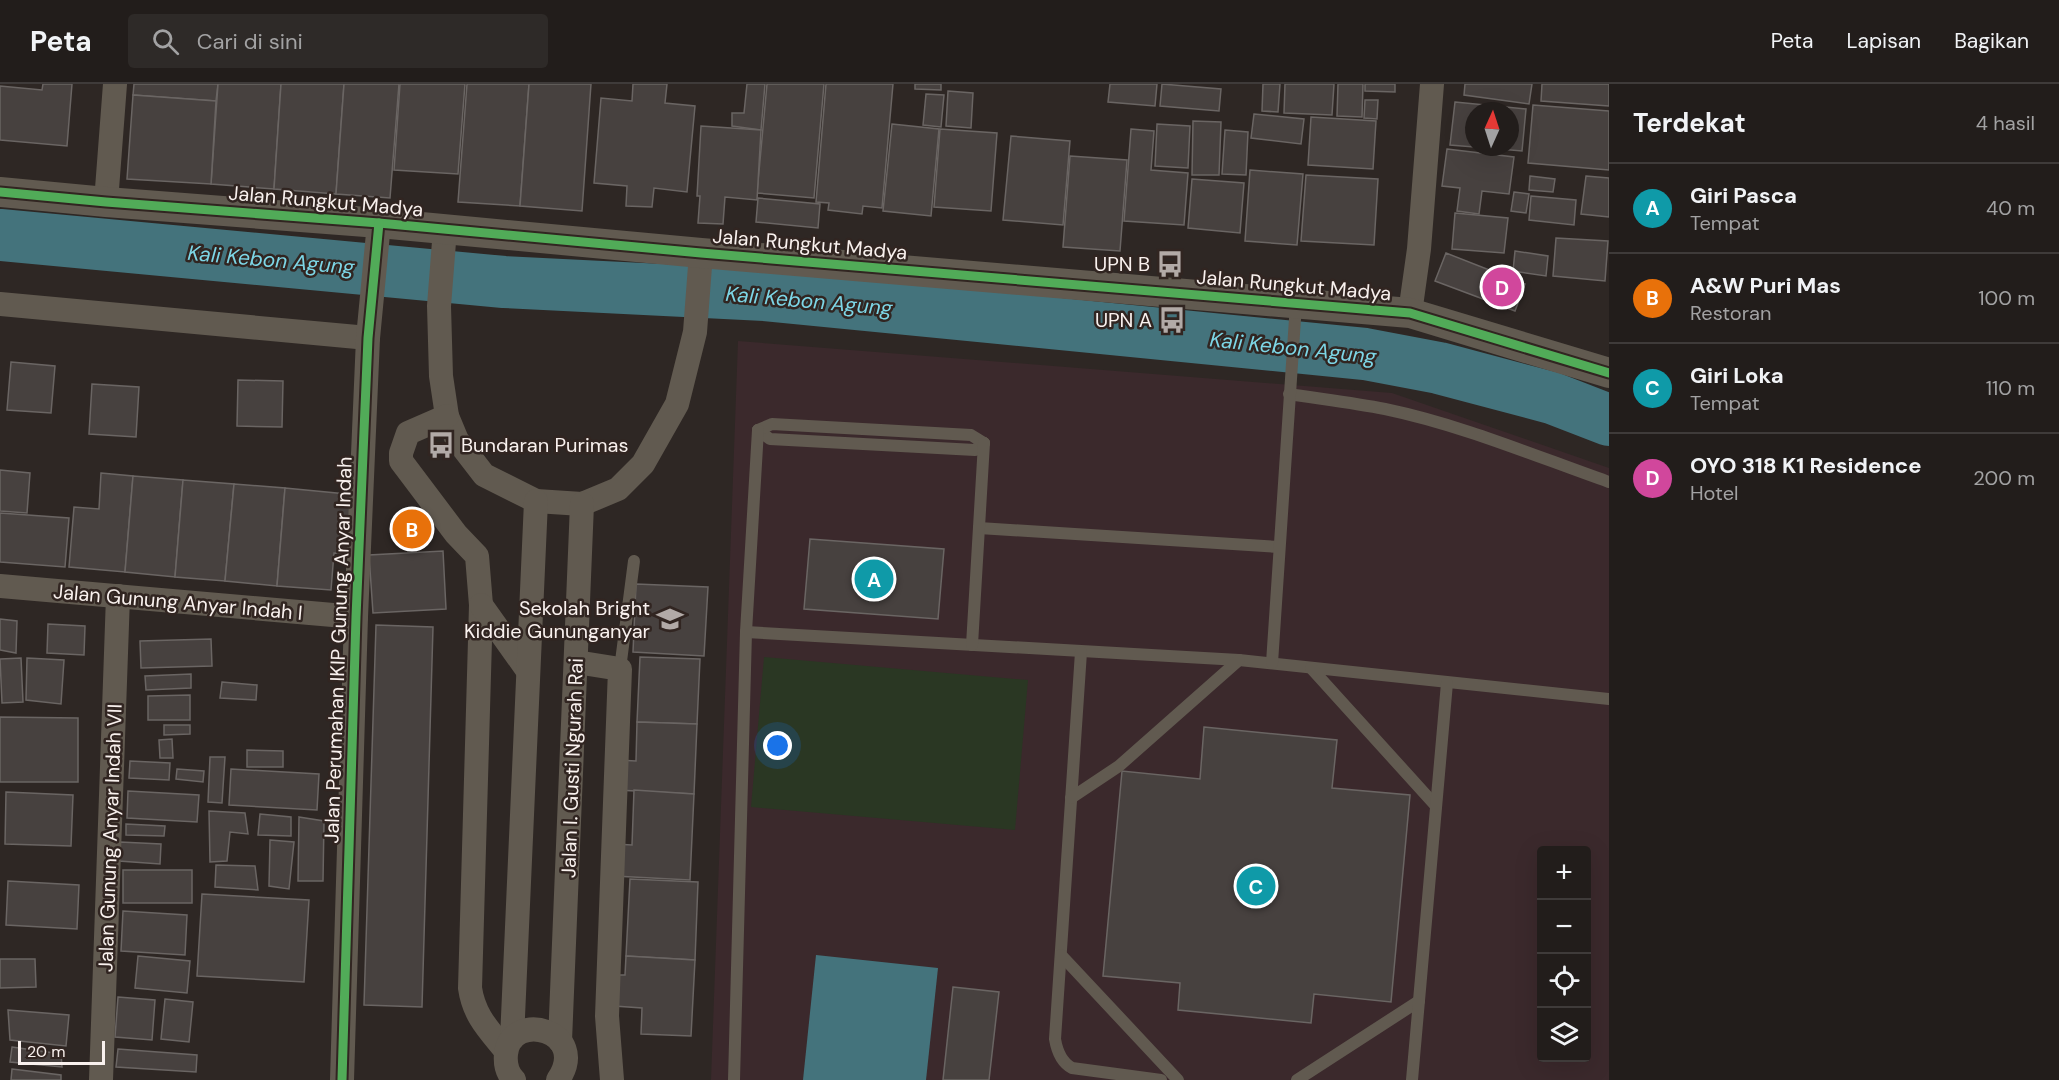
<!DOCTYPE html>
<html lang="id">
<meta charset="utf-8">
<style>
body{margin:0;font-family:"DM Sans",sans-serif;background:#2e2a28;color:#f1f3f6}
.controls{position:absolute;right:18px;bottom:18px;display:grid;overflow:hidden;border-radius:6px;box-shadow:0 6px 24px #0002}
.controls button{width:54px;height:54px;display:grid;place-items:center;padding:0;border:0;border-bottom:2px solid #3f3b3a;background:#221d1b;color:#f1f3f6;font:30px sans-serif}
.compass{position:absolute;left:1465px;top:18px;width:54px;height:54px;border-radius:50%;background:#221d1b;box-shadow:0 6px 24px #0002;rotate:3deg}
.scale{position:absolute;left:18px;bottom:15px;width:87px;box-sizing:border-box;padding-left:6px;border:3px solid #f9f1ee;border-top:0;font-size:16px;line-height:21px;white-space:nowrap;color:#f9f1ee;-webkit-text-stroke:4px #312521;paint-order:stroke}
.you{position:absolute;left:778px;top:662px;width:21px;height:21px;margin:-15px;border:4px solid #fff;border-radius:50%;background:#1a73e8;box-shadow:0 0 0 9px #1a73e833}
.badge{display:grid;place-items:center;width:39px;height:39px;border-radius:50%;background:#b2aaa7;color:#fff;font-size:20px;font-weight:700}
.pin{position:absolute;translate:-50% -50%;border:3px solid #fff;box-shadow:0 2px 6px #0006}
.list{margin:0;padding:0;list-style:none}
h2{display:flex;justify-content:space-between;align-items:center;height:78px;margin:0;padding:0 24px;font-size:26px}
h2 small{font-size:20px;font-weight:400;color:#a2a2a3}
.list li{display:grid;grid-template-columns:39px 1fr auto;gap:18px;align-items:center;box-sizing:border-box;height:90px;padding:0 24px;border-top:2px solid #3f3b3a}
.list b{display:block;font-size:22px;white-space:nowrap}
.list p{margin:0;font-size:20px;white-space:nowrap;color:#a2a2a3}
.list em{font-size:20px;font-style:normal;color:#a2a2a3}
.icon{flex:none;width:33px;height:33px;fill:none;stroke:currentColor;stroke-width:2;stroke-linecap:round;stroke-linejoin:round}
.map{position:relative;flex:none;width:1609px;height:996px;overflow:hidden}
header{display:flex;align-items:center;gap:36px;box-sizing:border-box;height:84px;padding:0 30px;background:#221d1b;border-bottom:2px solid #3f3b3a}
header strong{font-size:28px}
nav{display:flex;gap:33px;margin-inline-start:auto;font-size:21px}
.search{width:420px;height:54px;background:#2e2a28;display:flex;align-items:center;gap:15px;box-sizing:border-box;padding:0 21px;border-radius:6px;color:#a2a2a3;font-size:22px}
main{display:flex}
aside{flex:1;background:#221d1b}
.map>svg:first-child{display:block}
.education{fill:#3b292c;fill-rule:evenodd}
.green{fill:#2a3723}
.water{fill:#44737c}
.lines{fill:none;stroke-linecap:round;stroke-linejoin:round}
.river{stroke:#44737c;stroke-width:52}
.building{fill:#47413f;stroke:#6a6563;stroke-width:1.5}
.service{stroke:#615a50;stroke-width:12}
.minor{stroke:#615a50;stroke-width:24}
.tertiary{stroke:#615a50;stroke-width:30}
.cycleway-casing{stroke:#312521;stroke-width:13}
.cycleway{stroke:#51ab58;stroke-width:9}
.labels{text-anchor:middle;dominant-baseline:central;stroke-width:5;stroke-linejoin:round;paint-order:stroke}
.street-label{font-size:20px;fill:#f9f1ee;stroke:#312521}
.poi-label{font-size:20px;fill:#f9f1ee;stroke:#312521;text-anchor:end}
.water-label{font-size:21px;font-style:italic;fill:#7dd6e6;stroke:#312521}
</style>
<header>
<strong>Peta</strong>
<div class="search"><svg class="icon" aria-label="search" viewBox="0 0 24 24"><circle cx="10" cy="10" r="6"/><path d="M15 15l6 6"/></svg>Cari di sini</div>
<nav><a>Peta</a><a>Lapisan</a><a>Bagikan</a></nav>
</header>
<main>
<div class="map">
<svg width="1609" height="996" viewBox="0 0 1609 996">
<rect width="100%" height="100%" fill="#2e2724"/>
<path class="education" d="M738,257L1392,309L1609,384V996H711ZM1542,766H1586V974H1542Z"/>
<polygon class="green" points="764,573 1028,596 1015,746 751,723"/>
<polygon class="water" points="816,871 938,884 926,996 803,996"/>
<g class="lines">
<polyline class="river" points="0,151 504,198 765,211 1365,270 1439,284 1552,314 1609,336"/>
</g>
<g class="building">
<polygon points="43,0 72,0 67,62 0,56 0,2 42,6"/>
<polygon points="134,0 218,0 216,17 133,11"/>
<polygon points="218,0 281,0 274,105 211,100"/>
<polygon points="281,0 344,0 336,110 274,105"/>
<polygon points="344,0 399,0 390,114 336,110"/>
<polygon points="400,0 465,0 458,90 394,86"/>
<polygon points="467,0 529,0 520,122 458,118"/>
<polygon points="529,0 591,0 582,127 520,122"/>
<polygon points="633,0 667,0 665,19 695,22 687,108 654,104 652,123 626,122 627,102 594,99 601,14 632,17"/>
<polygon points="747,0 765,0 761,46 732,42 732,29 744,29"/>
<polygon points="767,0 824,0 814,114 757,109"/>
<polygon points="826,0 893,0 882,124 863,122 862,130 828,126 829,119 816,118"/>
<polygon points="915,0 941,0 941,6 915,5"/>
<polygon points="1110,0 1157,0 1155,22 1108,18"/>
<polygon points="1162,0 1221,5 1219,27 1160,22"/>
<polygon points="1263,0 1280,0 1278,28 1262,27"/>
<polygon points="1285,0 1334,0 1332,31 1284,29"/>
<polygon points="1338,0 1363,0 1362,33 1337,32"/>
<polygon points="1365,0 1395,0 1395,8 1365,7"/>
<polygon points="1465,0 1532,0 1529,20 1464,11"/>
<polygon points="1542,0 1609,0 1609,22 1541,17"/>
<polygon points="948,7 973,9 971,44 946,42"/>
<polygon points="926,10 944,11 941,43 923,41"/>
<polygon points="133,11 216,17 211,100 127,95"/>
<polygon points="1365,16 1378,16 1377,35 1364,34"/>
<polygon points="1455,18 1526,25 1522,67 1476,63 1510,63 1510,27 1474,27 1474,63 1450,61"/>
<polygon points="1533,21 1609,27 1609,86 1528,79"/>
<polygon points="1254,30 1304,35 1301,60 1251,54"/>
<polygon points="1311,33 1376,37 1373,85 1308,81"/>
<polygon points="1193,37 1221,38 1219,91 1192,91"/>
<polygon points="892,40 939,45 931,132 883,127"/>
<polygon points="1157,40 1190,42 1188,84 1155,82"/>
<polygon points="701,42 761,46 757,116 725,113 723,140 698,139 700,112 697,112"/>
<polygon points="940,45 997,49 991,127 934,123"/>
<polygon points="1131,45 1154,47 1151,86 1188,89 1184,141 1124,137"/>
<polygon points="1225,46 1248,48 1246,91 1222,90"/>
<polygon points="1011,52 1070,57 1063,141 1003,136"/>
<polygon points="1447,65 1514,73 1509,110 1482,107 1479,130 1457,127 1460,104 1442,102"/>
<polygon points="1070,72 1127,76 1120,167 1063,163"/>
<polygon points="1250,86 1303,90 1297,161 1245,157"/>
<polygon points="1306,91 1378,95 1374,161 1301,157"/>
<polygon points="1530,92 1555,95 1553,108 1529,106"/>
<polygon points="1586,92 1609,94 1609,133 1581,130"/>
<polygon points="1192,95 1244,99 1240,149 1188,144"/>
<polygon points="1514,108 1529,110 1526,129 1511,127"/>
<polygon points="1531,112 1576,116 1574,141 1529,136"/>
<polygon points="758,114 820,120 818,144 756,138"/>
<polygon points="1455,129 1508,134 1504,169 1452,165"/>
<polygon points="1556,154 1608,157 1605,197 1553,192"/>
<polygon points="1515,167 1548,172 1546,192 1513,187"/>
<polygon points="1446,169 1525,200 1515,227 1435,197"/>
<polygon points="11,278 55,282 51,329 7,326"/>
<polygon points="238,296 283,297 282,343 237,342"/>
<polygon points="92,300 139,303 136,353 89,350"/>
<polygon points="0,386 30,389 27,429 0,427"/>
<polygon points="101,389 133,392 125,488 69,483 74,423 99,425"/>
<polygon points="133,392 183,396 175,493 125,488"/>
<polygon points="183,396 234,400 225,497 175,493"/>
<polygon points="234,400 285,404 277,502 225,497"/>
<polygon points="285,404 357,411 351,470 334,469 331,506 277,502"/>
<polygon points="0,429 69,434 65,483 0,478"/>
<polygon points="810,455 944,465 938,535 804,525"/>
<polygon points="443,467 446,525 373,529 369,471"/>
<polygon points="636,500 708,503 704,572 633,568"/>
<polygon points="0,535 17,537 16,569 0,566"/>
<polygon points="48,540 85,542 84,571 47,569"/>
<polygon points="376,541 433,543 422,923 364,921"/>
<polygon points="211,555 212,582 141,584 140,557"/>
<polygon points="640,573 700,575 697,640 637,638"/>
<polygon points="21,574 23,618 2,619 0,575"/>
<polygon points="27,574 64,576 61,620 26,616"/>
<polygon points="191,590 191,604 146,606 145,592"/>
<polygon points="222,598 257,601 256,616 220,614"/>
<polygon points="190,611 190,636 148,636 148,612"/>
<polygon points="0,633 78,634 78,698 0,698"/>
<polygon points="637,638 697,640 694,710 617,706 618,676 636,677"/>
<polygon points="164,641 190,641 190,650 164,651"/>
<polygon points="1204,643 1337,656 1332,704 1410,711 1391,918 1314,910 1311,939 1178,926 1180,899 1103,892 1122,687 1200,695"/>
<polygon points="172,655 173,674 160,674 159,656"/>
<polygon points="247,666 283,667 283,683 247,683"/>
<polygon points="210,673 225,673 222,719 208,718"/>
<polygon points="130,677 170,679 169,696 129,694"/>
<polygon points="177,685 204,687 203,698 176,695"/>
<polygon points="231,685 319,690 317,726 229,721"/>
<polygon points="634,706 694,710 690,796 614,792 615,760 632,761"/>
<polygon points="128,707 199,711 197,738 127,734"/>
<polygon points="6,708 73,711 71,762 5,760"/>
<polygon points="209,727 245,729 248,750 230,748 227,777 210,778"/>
<polygon points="260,730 291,733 291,752 258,751"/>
<polygon points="299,733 324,737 323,797 298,797"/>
<polygon points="126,740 165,742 164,752 126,751"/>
<polygon points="270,756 294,758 289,805 269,802"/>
<polygon points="120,758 161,760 160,780 119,777"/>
<polygon points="216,781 255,782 258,806 215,803"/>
<rect x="123" y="786" width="69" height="33"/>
<polygon points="630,795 698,798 695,876 626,872"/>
<polygon points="8,797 79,801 77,845 6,841"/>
<polygon points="202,810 309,816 304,898 197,892"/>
<polygon points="123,827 187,831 185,871 121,867"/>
<polygon points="138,872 190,877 187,909 135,904"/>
<polygon points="626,872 695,876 691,952 641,950 642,924 614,922 615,891 625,891"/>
<polygon points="0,875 35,875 36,903 0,904"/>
<polygon points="953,903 999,908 989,996 943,996"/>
<polygon points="118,913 155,916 152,956 115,953"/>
<polygon points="165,915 193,918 189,958 161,955"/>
<polygon points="8,926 69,931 66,962 10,956"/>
<polygon points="12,963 61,970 62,983 10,978"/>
<polygon points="118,965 197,971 196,988 116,983"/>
<polygon points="12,985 61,991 61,996 11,996"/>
</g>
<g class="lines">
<g class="service">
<path d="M1289,310C1321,315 1354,319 1385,325C1462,341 1535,372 1609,398"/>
<polyline points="758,346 770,355 975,366 984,359"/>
<polyline points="758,346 772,340 971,351 984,359"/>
<polyline points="979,444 1279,463"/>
<polyline points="746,548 1239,576 1609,615"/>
<polyline points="972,561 984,359"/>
<path d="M1081,568L1055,955C1057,967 1061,978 1072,984L1161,996"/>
<polyline points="1272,579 1296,220"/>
<polyline points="1311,584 1436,722"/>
<polyline points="620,585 634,477"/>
<polyline points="1071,714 1119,682 1239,576"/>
<polyline points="1061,871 1178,996"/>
<polyline points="734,996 746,548 758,346"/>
<polyline points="1297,996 1419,917"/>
<polyline points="1412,996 1447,599"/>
</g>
<g class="minor">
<polyline points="106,118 115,0"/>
<polyline points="445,145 439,222 441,292 447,332 457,356 484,391 536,417 582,420 618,405 643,380 677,320 695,248 701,169"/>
<polyline points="0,220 368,254"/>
<polyline points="1410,229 1419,165 1432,0"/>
<path d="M447,332L408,349L401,369V377L456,450L477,472L481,521L470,904C474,932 489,946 506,967"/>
<polyline points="0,502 356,533"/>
<polyline points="481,521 528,587"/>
<polyline points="576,578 620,585 607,932 612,996"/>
<polyline points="512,955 536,417"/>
<polyline points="560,957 582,420"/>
<polyline points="101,996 118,512"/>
<polyline points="342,996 356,533 368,254 379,139"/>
<path d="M514,996C507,989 505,980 506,970C511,925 591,947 558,996"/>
</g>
<polyline class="tertiary" points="0,108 106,118 379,139 701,169 1410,229 1609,289"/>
<defs>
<g id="cycleway">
<polyline points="0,108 106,118 379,139 701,169 1410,229 1609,289"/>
<polyline points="342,996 356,533 368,254 379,139"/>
</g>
</defs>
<use href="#cycleway" class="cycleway-casing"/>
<use href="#cycleway" class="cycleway"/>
</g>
<defs>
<symbol id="bus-bare" viewBox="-9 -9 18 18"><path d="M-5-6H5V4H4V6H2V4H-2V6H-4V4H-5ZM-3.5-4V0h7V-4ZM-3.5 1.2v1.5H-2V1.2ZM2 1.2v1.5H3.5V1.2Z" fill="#b2aaa7" stroke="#312521" stroke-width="2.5" paint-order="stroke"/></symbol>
<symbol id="school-bare" viewBox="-9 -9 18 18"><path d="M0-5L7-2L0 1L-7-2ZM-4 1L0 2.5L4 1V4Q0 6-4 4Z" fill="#b2aaa7" stroke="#312521" stroke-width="2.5" paint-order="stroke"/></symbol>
</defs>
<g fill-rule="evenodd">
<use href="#bus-bare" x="1151" y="161" width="38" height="38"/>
<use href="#bus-bare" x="1153" y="217" width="38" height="38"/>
<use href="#bus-bare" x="422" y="342" width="38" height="38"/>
<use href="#school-bare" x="651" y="516" width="38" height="38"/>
</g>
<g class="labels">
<g class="street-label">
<text transform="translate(326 117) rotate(5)">Jalan Rungkut Madya</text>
<text transform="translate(810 160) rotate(5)">Jalan Rungkut Madya</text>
<text transform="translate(1294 201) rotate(5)">Jalan Rungkut Madya</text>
<text transform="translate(178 518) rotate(5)">Jalan Gunung Anyar Indah I</text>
<text transform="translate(338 566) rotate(-88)">Jalan Perumahan IKIP Gunung Anyar Indah</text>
<text transform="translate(572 684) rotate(-88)">Jalan I. Gusti Ngurah Rai</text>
<text transform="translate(110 754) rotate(-88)">Jalan Gunung Anyar Indah VII</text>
</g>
<g class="poi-label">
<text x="1150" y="180">UPN B</text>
<text x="1152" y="236">UPN A</text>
<text x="461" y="361" text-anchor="start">Bundaran Purimas</text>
<text x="650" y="524">Sekolah Bright<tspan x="650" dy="23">Kiddie Gununganyar</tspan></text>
</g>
<g class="water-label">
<text transform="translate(271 176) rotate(5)">Kali Kebon Agung</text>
<text transform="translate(809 217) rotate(5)">Kali Kebon Agung</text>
<text transform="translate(1293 264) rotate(6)">Kali Kebon Agung</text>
</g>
</g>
</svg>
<div class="controls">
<button>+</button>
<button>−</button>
<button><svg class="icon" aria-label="locate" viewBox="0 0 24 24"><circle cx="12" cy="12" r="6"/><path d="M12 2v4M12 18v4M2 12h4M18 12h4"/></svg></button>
<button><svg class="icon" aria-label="layers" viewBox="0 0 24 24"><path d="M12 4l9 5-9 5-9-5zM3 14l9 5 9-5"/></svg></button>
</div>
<svg class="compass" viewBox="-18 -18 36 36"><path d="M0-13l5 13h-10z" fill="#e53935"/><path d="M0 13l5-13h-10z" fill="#a2a2a3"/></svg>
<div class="scale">20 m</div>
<div class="you"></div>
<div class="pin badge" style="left:874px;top:495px;background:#0f9aa8">A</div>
<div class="pin badge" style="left:412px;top:445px;background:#e8710a">B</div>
<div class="pin badge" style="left:1256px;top:802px;background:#0f9aa8">C</div>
<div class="pin badge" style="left:1502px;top:203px;background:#d1479c">D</div>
</div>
<aside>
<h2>Terdekat<small>4 hasil</small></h2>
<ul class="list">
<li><span class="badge" style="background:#0f9aa8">A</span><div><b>Giri Pasca</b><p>Tempat</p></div><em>40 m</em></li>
<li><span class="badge" style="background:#e8710a">B</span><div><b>A&amp;W Puri Mas</b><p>Restoran</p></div><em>100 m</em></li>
<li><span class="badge" style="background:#0f9aa8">C</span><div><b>Giri Loka</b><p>Tempat</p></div><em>110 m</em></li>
<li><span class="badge" style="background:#d1479c">D</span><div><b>OYO 318 K1 Residence</b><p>Hotel</p></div><em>200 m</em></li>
</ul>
</aside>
</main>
